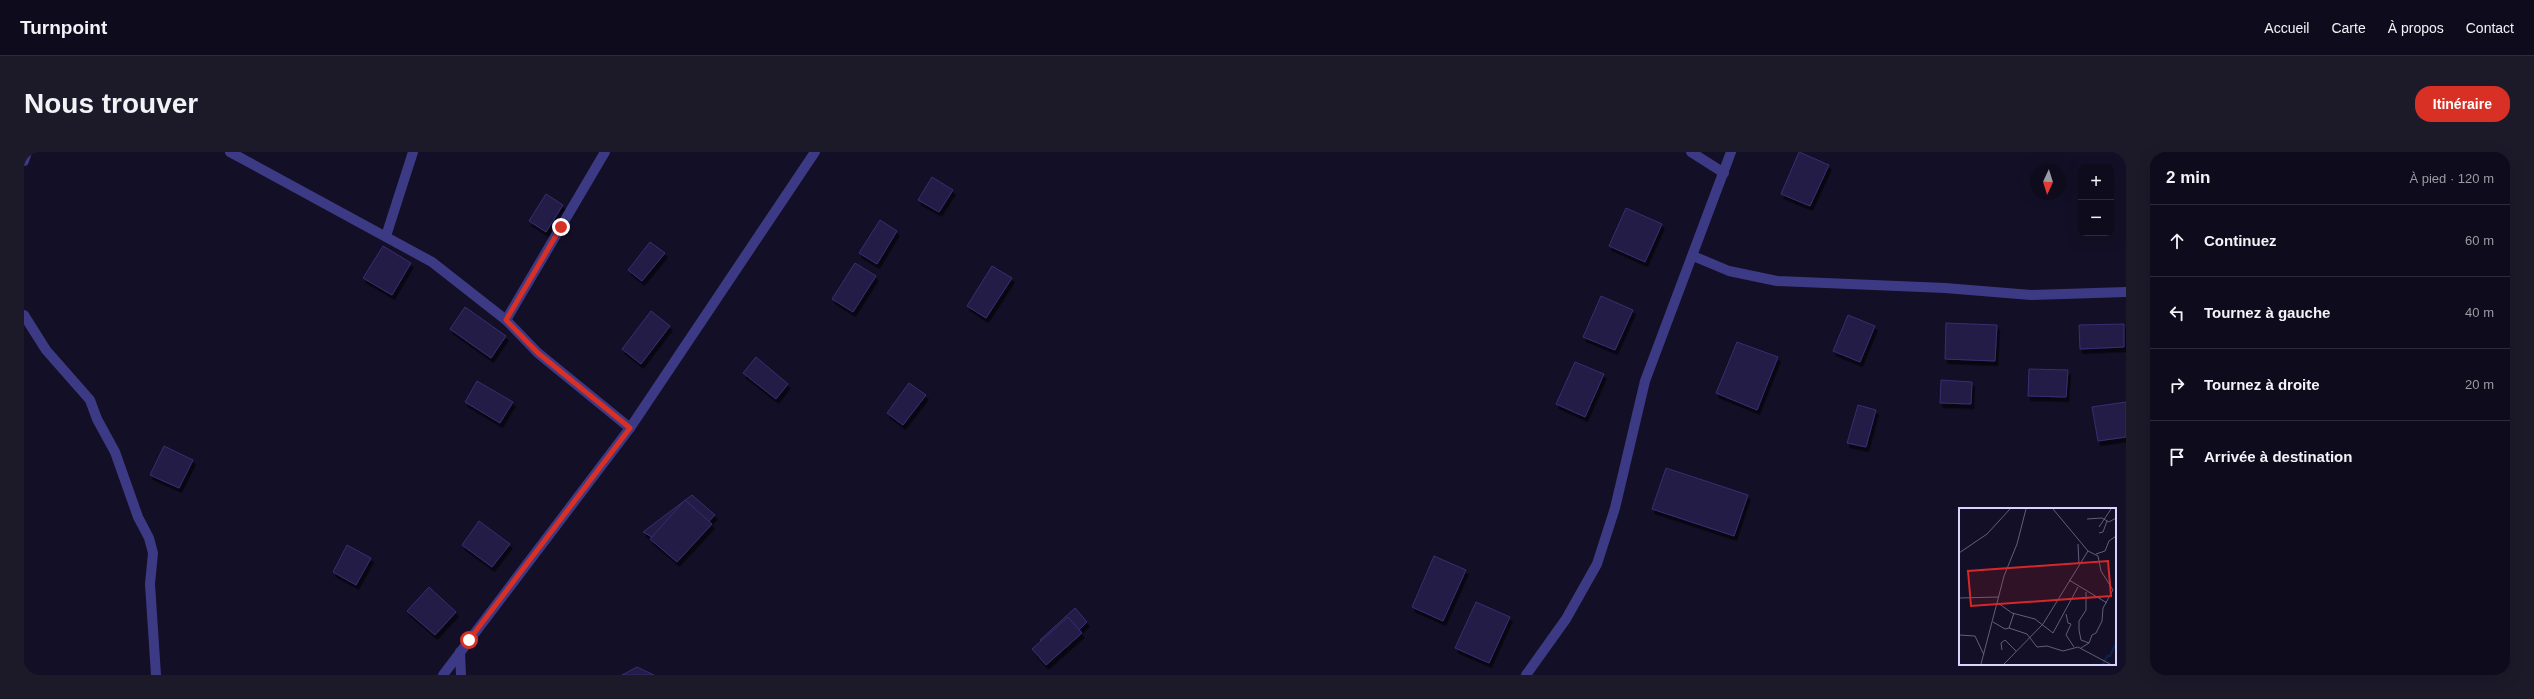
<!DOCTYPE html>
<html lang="fr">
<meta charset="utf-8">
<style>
body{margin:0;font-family:Arial,sans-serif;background:#1c1929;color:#f1f3f6}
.controls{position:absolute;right:12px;top:12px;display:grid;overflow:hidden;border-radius:8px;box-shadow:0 4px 16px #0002}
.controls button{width:36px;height:36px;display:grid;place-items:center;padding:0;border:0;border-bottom:1px solid #2e2b3b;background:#0e0b1c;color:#f1f3f6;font:20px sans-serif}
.compass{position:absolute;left:2006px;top:12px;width:36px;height:36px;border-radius:50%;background:#0e0b1c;box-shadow:0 4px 16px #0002;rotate:184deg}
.stop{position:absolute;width:12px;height:12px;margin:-9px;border:3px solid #d93025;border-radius:50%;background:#fff}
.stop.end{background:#d93025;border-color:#fff;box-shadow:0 1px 4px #0008}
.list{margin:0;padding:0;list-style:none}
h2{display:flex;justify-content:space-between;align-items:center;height:52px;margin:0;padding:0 16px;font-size:17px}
h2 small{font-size:13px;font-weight:400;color:#9b9ba3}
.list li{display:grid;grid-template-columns:26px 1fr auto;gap:12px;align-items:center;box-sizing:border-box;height:72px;padding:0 16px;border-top:1px solid #2e2b3b}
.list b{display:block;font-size:15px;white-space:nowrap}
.list em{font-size:13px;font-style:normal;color:#9b9ba3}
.icon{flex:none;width:22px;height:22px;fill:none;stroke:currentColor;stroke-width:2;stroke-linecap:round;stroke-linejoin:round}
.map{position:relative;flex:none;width:2102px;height:523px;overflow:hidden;border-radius:16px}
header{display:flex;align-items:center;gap:24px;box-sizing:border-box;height:56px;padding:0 20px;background:#0e0b1c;border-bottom:1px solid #2e2b3b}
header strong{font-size:19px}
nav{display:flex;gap:22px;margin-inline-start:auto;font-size:14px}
.intro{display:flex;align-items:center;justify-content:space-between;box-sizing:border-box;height:96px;padding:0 24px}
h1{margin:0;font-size:28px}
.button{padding:10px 18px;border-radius:16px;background:#d93025;color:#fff;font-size:14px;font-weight:700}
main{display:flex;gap:24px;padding:0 24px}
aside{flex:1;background:#0e0b1c;border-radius:16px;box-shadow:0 4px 16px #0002}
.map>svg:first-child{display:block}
.building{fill:#241b47;stroke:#3b2d73;filter:url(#shadow)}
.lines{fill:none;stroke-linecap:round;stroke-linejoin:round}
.minor{stroke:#3d3a85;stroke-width:10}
.route{stroke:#d93025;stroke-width:5}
.inset-river{fill:none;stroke:#0c2248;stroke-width:2}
.inset-road{fill:none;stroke:#625e7d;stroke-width:1}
.view{fill:#d62828;fill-opacity:0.15;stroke:#d62828;stroke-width:2}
.inset-edge{fill:none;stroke:#d9d4ff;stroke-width:2}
</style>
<header>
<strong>Turnpoint</strong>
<nav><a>Accueil</a><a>Carte</a><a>À propos</a><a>Contact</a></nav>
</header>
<div class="intro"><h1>Nous trouver</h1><a class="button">Itinéraire</a></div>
<main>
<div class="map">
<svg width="2102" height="523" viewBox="0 0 2102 523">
<defs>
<filter id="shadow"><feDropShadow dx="2.5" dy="4.5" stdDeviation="0" flood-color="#0009"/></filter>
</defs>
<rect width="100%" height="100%" fill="#130f26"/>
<g class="building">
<polygon points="1775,0 1805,13 1786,54 1757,42"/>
<polygon points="908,25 929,38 915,60 894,48"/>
<polygon points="522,42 539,53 522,80 505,69"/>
<polygon points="1602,56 1638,72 1621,110 1585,94"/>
<polygon points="856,68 873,79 853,112 835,101"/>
<polygon points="626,90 641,101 618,129 604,118"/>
<polygon points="359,94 387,111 368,143 339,126"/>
<polygon points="831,111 852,124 829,160 808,147"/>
<polygon points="968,114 988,126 962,166 943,154"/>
<polygon points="1577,144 1609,158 1591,198 1559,185"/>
<polygon points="441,155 482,184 467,206 426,177"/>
<polygon points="627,159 646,174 617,212 598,197"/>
<polygon points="1824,163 1851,174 1836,210 1809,199"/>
<polygon points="1922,171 1973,173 1971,209 1921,207"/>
<polygon points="2100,172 2100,195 2056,197 2055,173"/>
<polygon points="1713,190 1754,205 1733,258 1692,241"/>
<polygon points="732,205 764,232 752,247 719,221"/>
<polygon points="1551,210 1580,222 1561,265 1532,252"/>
<polygon points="2005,217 2044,218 2042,245 2004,244"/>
<polygon points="1917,228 1948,230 1947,252 1916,251"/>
<polygon points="453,229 489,250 476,271 441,250"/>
<polygon points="885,231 902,243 879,273 863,261"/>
<polygon points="2102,250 2102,285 2074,289 2068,255"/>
<polygon points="1834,253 1852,258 1842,295 1823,291"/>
<polygon points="140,294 169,308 155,336 126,323"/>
<polygon points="1642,316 1724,343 1710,384 1628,357"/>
<polygon points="668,343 691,363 655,400 619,380"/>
<polygon points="661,348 688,372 653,410 626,387"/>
<polygon points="455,369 486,392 468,415 438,393"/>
<polygon points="323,393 347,406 332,433 309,420"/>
<polygon points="1410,404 1442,418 1419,469 1388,455"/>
<polygon points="405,435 432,460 411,483 383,459"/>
<polygon points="1452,450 1486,465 1465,511 1431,496"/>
<polygon points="1051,456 1063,470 1032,501 1016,488"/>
<polygon points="1044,465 1058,481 1022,513 1008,497"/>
<polygon points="613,515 630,523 598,523"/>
</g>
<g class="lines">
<g class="minor">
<polyline points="206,0 408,110 482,168 514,201 606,276"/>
<polyline points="1667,0 1700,21"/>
<polyline points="0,9 3,0"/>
<polyline points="362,84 389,0"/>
<polyline points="1669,104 1705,119 1753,129 1921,136 2007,143 2102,140"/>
<polyline points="0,163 22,198 66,248 73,267 91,300 114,365 125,386 129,401 126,432 132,523"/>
<polyline points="482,168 581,0"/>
<polyline points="436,500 437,523"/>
<polyline points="419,523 606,276 791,0"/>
<polyline points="1502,523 1542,467 1573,412 1591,356 1621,229 1707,0"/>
</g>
</g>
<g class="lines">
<polyline class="route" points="445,488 606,276 514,201 482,168 537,75"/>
</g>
<g transform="translate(1935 356)">
<rect width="157" height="157" fill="#130f26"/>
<path class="inset-river" d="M144,156L148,148H151L157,135"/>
<path class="inset-road" d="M94,1L129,43L139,48L142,63L154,82L144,100L143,113L137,125L133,127L130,135L122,140M128,11L143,10L150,14L157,10M140,19L152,1M140,25L144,24L148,13M119,36L120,56M0,45L28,26L51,1M137,46L146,43L150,33L157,28M110,72L148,95M127,84V102L120,113V122L122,132L130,135M0,90L40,89M39,95L53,105L76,111L94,125L119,79M107,106L109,115L112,116L107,127L115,139M34,114L46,121L50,120L68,126L78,139L88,138L104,143L119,139L151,156M50,120L55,105M0,127L16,128L25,147M43,142L42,135L46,132L57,143M22,156L45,68L58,36L67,1M45,156L84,116L129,43"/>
<path class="view" d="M149,53L152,88L12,98L9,63Z"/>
<rect width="157" height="157" class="inset-edge"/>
</g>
</svg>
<div class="controls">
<button>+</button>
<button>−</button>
</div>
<svg class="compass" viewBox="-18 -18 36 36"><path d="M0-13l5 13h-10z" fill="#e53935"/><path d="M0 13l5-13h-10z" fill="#9b9ba3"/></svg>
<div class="stop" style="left:445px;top:488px"></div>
<div class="stop end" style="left:537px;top:75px"></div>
</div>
<aside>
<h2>2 min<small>À pied · 120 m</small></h2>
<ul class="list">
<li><svg class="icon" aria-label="ahead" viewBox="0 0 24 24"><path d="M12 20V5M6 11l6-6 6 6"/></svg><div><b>Continuez</b></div><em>60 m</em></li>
<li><svg class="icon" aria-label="left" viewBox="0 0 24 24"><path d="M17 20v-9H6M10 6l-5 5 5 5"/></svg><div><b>Tournez à gauche</b></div><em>40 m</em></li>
<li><svg class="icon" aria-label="right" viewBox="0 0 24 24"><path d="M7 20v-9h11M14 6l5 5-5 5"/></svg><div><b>Tournez à droite</b></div><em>20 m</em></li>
<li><svg class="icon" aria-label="arrive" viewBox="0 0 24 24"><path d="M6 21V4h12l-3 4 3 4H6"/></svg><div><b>Arrivée à destination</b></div></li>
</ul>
</aside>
</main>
